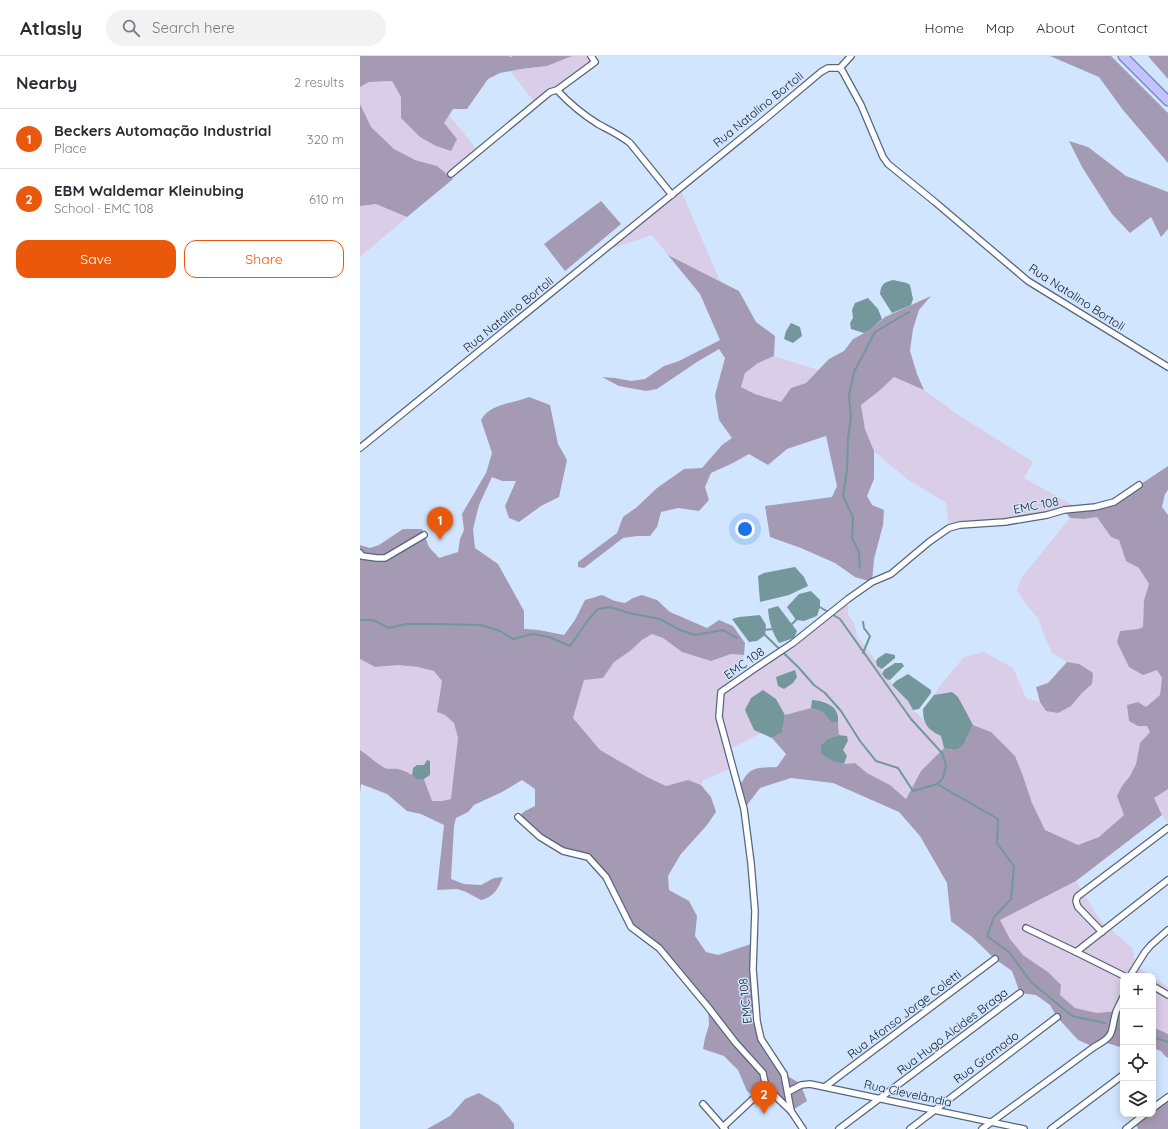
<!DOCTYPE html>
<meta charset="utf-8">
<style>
body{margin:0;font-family:Quicksand,sans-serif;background:#f2f2f3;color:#2b2b33}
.controls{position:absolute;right:12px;bottom:12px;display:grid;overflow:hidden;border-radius:8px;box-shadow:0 2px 10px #0003}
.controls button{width:36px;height:36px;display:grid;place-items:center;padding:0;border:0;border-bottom:1px solid #e1e1e2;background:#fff;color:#2b2b33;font:20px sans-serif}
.you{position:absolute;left:385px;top:473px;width:14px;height:14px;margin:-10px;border:3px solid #fff;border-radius:50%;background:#1a73e8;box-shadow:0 0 0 6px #1a73e833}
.badge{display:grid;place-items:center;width:26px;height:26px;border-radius:50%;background:#ea580c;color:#fff;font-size:13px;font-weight:700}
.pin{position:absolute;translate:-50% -33px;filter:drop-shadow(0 1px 2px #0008)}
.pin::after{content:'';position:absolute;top:21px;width:14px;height:12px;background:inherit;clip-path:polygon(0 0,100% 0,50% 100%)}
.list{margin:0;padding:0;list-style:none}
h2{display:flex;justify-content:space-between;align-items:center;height:52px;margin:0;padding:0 16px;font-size:17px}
h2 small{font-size:13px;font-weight:400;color:#7c7c81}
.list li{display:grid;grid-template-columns:26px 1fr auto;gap:12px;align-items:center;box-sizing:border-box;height:60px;padding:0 16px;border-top:1px solid #e1e1e2}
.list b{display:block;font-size:15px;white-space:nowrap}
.list p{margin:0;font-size:13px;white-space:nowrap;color:#7c7c81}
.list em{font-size:13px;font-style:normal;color:#7c7c81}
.actions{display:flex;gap:8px;padding:12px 16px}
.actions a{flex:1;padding:9px 0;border:1px solid #ea580c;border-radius:12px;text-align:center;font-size:14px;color:#ea580c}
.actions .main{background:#ea580c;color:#fff}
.icon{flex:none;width:22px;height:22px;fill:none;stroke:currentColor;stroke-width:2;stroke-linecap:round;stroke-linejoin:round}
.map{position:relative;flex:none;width:808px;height:1073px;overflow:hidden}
header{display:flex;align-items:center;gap:24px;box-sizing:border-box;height:56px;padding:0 20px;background:#fff;border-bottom:1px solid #e1e1e2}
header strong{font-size:19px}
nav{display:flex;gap:22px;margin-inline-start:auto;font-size:14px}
.search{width:280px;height:36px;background:#f2f2f3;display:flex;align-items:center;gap:10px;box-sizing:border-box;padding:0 14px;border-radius:22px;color:#7c7c81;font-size:15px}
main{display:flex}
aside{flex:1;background:#fff}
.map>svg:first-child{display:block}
.green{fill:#d9cde7}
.forest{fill:#a59ab4}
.water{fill:#73979b}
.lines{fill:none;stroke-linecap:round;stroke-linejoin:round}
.stream{stroke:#73979b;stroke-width:2}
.minor-casing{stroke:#56667c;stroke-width:8}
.primary-casing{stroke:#686eb1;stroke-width:11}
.minor{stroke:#fff;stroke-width:5.5}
.primary{stroke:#c0c3fe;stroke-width:9}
.labels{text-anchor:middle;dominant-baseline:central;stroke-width:3;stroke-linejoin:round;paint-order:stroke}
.street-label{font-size:12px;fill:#121921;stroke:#d2e5fe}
</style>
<header>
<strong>Atlasly</strong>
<div class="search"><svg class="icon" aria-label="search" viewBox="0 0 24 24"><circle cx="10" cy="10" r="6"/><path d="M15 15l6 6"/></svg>Search here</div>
<nav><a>Home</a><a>Map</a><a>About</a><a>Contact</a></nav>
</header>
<main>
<aside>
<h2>Nearby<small>2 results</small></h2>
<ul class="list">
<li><span class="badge">1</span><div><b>Beckers Automação Industrial</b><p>Place</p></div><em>320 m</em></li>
<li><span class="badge">2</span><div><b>EBM Waldemar Kleinubing</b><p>School · EMC 108</p></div><em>610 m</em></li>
</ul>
<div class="actions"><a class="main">Save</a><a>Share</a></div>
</aside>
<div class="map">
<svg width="808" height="1073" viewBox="0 0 808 1073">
<rect width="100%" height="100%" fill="#d2e5fe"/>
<g class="green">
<polygon points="212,0 231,0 235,6 176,48 150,15 187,10"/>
<polygon points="32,25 41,41 41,62 84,67 89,59 118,95 91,118 88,119 77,110 55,104 34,93 11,71 0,48 0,31 9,26"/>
<polygon points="320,132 360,225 308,199 292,179 241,196"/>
<polygon points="16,148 47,161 0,201 0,150"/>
<polygon points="414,300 458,314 446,327 431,332 421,346 395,338 381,331 385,317 398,307"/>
<polygon points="534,321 564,334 600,360 673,406 664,422 720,453 589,472 586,447 547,423 514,395 505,373 501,349 519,335"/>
<polygon points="737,461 751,481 759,484 766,505 779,512 789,528 784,544 783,571 778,573 760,575 797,614 802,622 800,639 786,651 778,670 787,670 790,676 780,687 776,708 770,720 762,730 764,759 739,781 718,789 684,774 672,747 663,720 654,700 631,676 613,669 592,636 574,639 580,630 604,601 624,596 653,612 666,642 680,646 686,655 711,650 722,637 732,628 719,608 707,606 692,597 684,579 678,562 667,550 657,534 662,521 710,462 724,463"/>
<path d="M488,543V558L494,567L497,580L516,605L517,610L522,613C522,619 524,622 530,624L532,629L548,645L553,654L563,663L572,676L581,680L584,692L561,715L546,743L530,729L507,717L495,707L484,708L487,700L483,694L488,687L486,680L479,679L478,666L479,660L474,652L464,645L452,644L451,652L425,659L416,643L394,674L401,677L368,694L372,712L343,724L341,729L328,724L306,730L287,721L240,694L213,662L224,624L243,622L254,606L270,595L282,584L292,578L303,582L322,596L351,605L371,598L384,599L371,629L397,611Z"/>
<polygon points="0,603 15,611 38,609 58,611 74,615 82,625 77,656 85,659 94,667 98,682 92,743 82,745 72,745 64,723 70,719 64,709 53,712 52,719 39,713 24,712 8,699 0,694"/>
<polygon points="808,733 808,767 802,759 793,741"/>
<polygon points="716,825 740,864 772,892 776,910 791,920 776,920 772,918 770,920 763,920 763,958 757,955 737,957 715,952 700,939 688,916 663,899 650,883 639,864"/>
<polygon points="793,921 808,931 808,978 793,971"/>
</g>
<g class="forest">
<polygon points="0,0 149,0 150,1 153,0 212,0 187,10 161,13 140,17 128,23 107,53 93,53 84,67 97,83 91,95 76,90 60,81 41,62 41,41 32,25 9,26 0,31"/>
<polygon points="690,0 751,0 808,57 808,107 763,54 739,21"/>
<polygon points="788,0 808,0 808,23"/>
<polygon points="0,48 11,71 34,93 55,104 77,110 93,123 47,161 16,148 0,150"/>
<polygon points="709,85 728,91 766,120 808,136 808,173 801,181 791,161 770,177 752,158 722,111"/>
<polygon points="241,145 261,168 205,215 184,188"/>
<polygon points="308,199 379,235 396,266 415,280 414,300 398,307 385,317 381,331 395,338 421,346 431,332 446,327 469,303 484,295 493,283 510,274 525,261 571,240 559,254 553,273 550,295 557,318 564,334 534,321 519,335 501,349 505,373 514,395 514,423 507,440 512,449 524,454 523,469 514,503 512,526 495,521 475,507 441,492 410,481 405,450 472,441 477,430 466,380 427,393 408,409 389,398 373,407 351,417 345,431 349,444 339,455 318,452 301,456 297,471 290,480 277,480 263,482 224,512 218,511 218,506 257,477 263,461 277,451 297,432 324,413 342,412 362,389 372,382 359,364 355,339 365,302 359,293 337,306 297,333 286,335 259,330 242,321 255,322 271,325 285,323 304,310 319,305 360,284 340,238"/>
<path d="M169,341L190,349L198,388L207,404L199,441L181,450L159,466L149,462L145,450L156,425H142L132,421L119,449L113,473L115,492L138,508L164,555V573L179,574L204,579L215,564L225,544L242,539L255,545L265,547L273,542L282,539L297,544L310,556L347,572L359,564L373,570L385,587L384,599L371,598L351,605L322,596L303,582L292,578L282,584L270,595L254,606L243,622L224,624L213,662L240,694L287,721L306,730L328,724L341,729L351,741L356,756L347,769L321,798L312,813L308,820L309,834L329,845L337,860L335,880L346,896L358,899L394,887L401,983L424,1018L436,1025L441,1029L447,1045L431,1055L406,1032L395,1041L387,1035L378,1014L364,1000L343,993L345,982L349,969L348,951L299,892L271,871L246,821L228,801L203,795L158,761L165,755L175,750V733L162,724L142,736L114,749L108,756L96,762L94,770L91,823L104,828L121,829L134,822L143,821C138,833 134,841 121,844L106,836L97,833L77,834L84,769L61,758L47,755L27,738L1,728L0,737V694C8,699 15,706 23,711C27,714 33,712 38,713C48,715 54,722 64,723L72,745H82L91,743L98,682L94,667L85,659L77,656L82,625L74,615L58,611L38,609L15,611L0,603V489L10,492L19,489L43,473H62L69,491L79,502L98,496L100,483L104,474L102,458L126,417L132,397L121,364C131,347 152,348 169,341Z"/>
<path d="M808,410V434L805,438L802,451L808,459V733L794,742L802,759L716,825L640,864L650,883L663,899L688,916L701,929L700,939L715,952L737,957L757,955L763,958V992L744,986L734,991L718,984L697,961L690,949L676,939L660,937L652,915L635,903L612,881L591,865L587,827L560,780L539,756L473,727L431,722L400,732L384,753L378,733C390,710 393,712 417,711L426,698L412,682L422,675L425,659L451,652L462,656L471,666H478L479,679L467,683L461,689V698L483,708L495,707L507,717L530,729L546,743L561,715L584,692L592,694L606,684L609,675L613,669L631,676L655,700L663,720L672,747L685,774L718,789L739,781L764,759L757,740L762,730L770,720L776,708L780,687L790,676L787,670H778L769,665L767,649L778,646L786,651L800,639L802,622L797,614L783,619L769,611L757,586L760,575L778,573L783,571L784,544L789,528L779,512L766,505L759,484L751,481L737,461L724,463L710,462L704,454L754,446Z"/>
<polygon points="707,606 719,608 733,617 732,628 722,637 711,650 698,657 686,655 680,646 676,631 688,627"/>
<polygon points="793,971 808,978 808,1002 805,1000 801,995 793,992"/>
<polygon points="119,1037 139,1049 154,1068 154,1073 67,1073 90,1060 105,1043"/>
<polygon points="808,1041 808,1073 778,1073 775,1066 785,1058 793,1058 793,1052"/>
</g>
<g class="water">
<path d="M533,224L547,227L550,229L553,243L551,249L532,257L520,238C521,228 523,227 533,224Z"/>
<polygon points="508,242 518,253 522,263 510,274 504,277 491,273 490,267 493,262 492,254 495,247"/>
<polygon points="431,267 440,271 442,280 433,287 424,283 426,275"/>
<polygon points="435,511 444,521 448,530 429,539 400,546 398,520 404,517"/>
<polygon points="451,535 460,544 460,551 457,560 444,565 436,564 427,551 439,538"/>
<path d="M418,550L437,575L434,582L419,587C412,576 409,566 408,553Z"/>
<polygon points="400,559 406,569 405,579 397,585 389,586 372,563 379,561"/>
<polygon points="526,597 535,599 535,602 522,613 517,610 516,605 518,602"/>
<polygon points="535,607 542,607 544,610 530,624 526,623 522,618 524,614"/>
<polygon points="435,614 437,621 433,627 424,633 418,630 416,621"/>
<polygon points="548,618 571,634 571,637 559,653 553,654 548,645 532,629 536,625"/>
<polygon points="403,634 416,643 425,659 422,676 412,682 394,674 385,654 391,642"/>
<path d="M592,636L598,641L613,669C605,682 605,699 584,692L581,680C568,674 563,668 563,653L574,639Z"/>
<path d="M452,644C465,645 480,650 478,666H471L462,656L451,652Z"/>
<polygon points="479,679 487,680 488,685 483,694 487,700 484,708 473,705 461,698 461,689 467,683"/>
<polygon points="67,704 70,705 70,719 64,723 57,723 52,719 53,712 57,709 64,709"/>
</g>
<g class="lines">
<g class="stream">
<polyline points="500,512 499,496 492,482 493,461 483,440 487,414 488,383 491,361 489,339 494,316 515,276 549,256"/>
<polyline points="458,550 480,563 551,663 582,697 586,709 583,722 578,727"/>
<polyline points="0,564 13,564 29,572 46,568 74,568 121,569 140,575 153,583 173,578 189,581 210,590 228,564 238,553 250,551 269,557 300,563 320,574 335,579 363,574 377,582"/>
<polyline points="503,566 504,572 510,580 503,597"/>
<polyline points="431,569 438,562"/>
<polyline points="404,574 413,573"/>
<polyline points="404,578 439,612 454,629 465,637 481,655 500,685 516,705 538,712 553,735 577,728 638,763 637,787 654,810 653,822 651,843 634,861 627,880 649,896 671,926 712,960 745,967"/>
<polyline points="762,972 763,972"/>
<polyline points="793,981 808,986"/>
</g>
<defs>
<g id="minor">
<path d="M231,0L235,6L197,34C209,47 222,58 238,68C249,74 260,79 270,87L312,139"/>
<polyline points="480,12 483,16 501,49 523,101 528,108 575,146 668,225 808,311"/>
<polyline points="480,12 491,0"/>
<polyline points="91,118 190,36 197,34"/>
<polyline points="0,392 405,63 461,16 468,12 480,12"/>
<polyline points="0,497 2,500 17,502 25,502 64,479"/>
<polyline points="158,761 180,781 203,795 228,801 246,821 271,871 299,892 348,951 375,986 403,1017 406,1031 431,1055 443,1073"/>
<polyline points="666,872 716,896"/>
<path d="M742,876L718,851C716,846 715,844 718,840L808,772"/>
<polyline points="764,920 716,896 808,824"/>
<polyline points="770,920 785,896 791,889 808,874"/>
<polyline points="793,930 808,939"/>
<polyline points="466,1030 635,903"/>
<polyline points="428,1036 441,1029 450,1028 664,1073"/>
<polyline points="343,1048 365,1073"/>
<polyline points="793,1052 808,1041"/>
<polyline points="431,1055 424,1018 401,983 397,965 393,913 395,855 391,807 384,753 359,661 361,636 397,611 433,587 488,543 512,526 531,518 569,486 589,472 600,469 645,466 687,459 704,454 735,451 754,446 779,429"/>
<polyline points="363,1071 406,1031"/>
<polyline points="479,1073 660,937"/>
<polyline points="550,1073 697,961"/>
<path d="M622,1073L734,991C756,979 750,977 756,956C758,951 761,946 763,941"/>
<polyline points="691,1073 763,1019"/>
<polyline points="766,1073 785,1058"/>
</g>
<polyline id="primary" points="763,0 808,45"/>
</defs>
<use href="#minor" class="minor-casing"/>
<use href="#primary" class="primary-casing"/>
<use href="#minor" class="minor"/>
<use href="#primary" class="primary"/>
</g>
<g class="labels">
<g class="street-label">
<text transform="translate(398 53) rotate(-39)">Rua Natalino Bortoli</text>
<text transform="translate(717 241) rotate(33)">Rua Natalino Bortoli</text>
<text transform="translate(148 258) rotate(-39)">Rua Natalino Bortoli</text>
<text transform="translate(676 449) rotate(-11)">EMC 108</text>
<text transform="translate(384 607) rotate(-35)">EMC 108</text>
<text transform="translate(385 945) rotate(-96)">EMC 108</text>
<text transform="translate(544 958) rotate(-37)">Rua Afonso Jorge Coletti</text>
<text transform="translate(592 975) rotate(-37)">Rua Hugo Alcides Braga</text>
<text transform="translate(626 1001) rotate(-37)">Rua Gramado</text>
<text transform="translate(548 1037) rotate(12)">Rua Clevelândia</text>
</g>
</g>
</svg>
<div class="controls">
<button>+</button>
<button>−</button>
<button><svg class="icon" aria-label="locate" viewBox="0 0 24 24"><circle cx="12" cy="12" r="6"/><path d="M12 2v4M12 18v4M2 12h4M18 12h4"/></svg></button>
<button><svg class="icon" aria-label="layers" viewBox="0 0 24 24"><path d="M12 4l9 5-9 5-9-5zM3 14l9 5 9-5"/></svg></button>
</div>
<div class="you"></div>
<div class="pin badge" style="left:80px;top:484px">1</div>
<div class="pin badge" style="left:404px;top:1058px">2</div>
</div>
</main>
